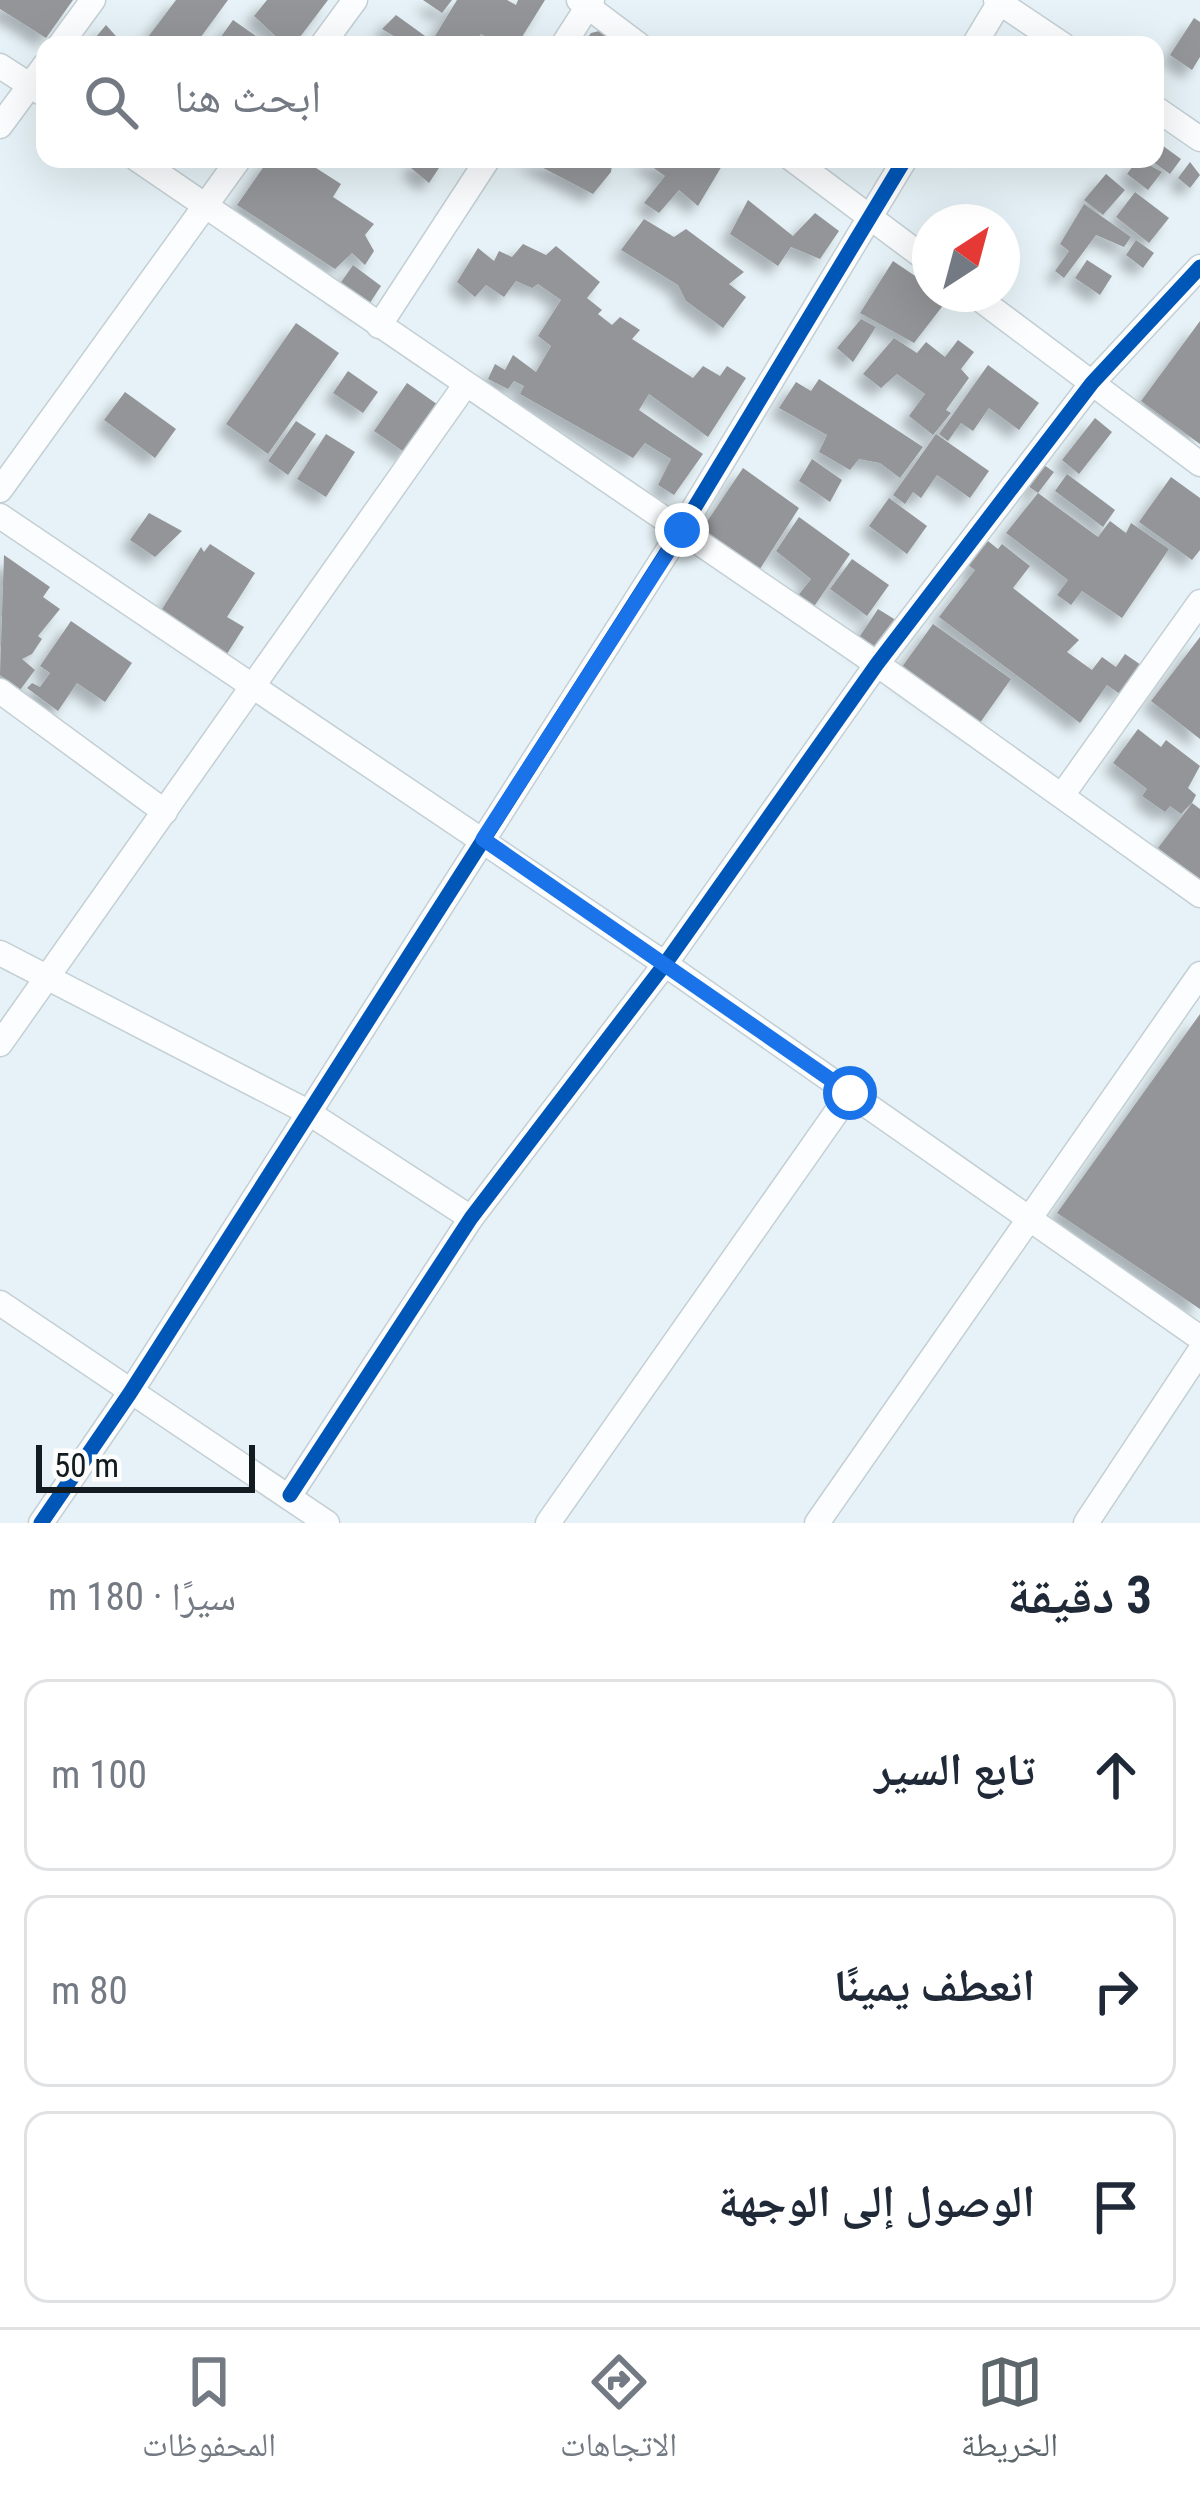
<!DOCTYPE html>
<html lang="ar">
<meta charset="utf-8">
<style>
body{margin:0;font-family:"Roboto Condensed","Noto Naskh Arabic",sans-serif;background:#f2f2f3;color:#1f2937;direction:rtl}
.compass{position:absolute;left:912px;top:204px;width:108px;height:108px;border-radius:50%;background:#fff;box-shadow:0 12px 48px #0002;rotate:36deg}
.scale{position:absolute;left:36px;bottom:30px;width:219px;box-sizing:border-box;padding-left:12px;border:6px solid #111b20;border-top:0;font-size:33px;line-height:42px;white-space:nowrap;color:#111b20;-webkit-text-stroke:9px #fdfdfd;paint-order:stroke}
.stop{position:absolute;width:36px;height:36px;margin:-27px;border:9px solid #1a73e8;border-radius:50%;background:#fff}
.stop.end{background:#1a73e8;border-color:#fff;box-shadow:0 3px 12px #0008}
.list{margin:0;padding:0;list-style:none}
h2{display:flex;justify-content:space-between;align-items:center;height:156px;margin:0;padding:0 48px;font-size:51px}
h2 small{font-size:39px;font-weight:400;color:#747a83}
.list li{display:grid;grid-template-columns:78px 1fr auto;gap:36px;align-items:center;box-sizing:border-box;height:192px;margin:0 24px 24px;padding:0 24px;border:3px solid #e0e1e3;border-radius:24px}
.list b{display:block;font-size:45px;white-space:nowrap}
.list em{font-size:39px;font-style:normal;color:#747a83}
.icon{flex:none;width:66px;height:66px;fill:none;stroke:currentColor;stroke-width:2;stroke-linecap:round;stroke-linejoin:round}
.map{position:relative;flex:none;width:1200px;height:1523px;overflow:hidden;direction:ltr}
.search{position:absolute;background:#fff;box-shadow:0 12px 48px #0002;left:36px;right:36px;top:36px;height:132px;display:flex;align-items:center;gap:30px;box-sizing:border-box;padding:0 42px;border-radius:24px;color:#747a83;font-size:45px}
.sheet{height:804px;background:#fff}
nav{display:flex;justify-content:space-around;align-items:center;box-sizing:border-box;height:168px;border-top:3px solid #e0e1e3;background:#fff;font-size:33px;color:#747a83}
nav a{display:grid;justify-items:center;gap:6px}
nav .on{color:#5c666b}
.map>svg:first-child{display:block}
.building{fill:#949598;filter:url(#shadow)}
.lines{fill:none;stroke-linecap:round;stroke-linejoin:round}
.street-casing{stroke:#c4cfd4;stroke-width:27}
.street{stroke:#fbfdfe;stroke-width:24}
.cycleway-casing{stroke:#fdfdfd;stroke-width:22}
.cycleway{stroke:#0057b8;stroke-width:15}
.route{stroke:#1a73e8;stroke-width:15}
</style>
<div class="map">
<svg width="1200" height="1523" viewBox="0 0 1200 1523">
<defs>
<filter id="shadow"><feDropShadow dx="-9" dy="9" stdDeviation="6" flood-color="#0004"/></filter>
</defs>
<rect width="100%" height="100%" fill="#e6f2f7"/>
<g class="building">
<polygon points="0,0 73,0 46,38 0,9"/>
<polygon points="176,0 228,0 195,45 142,45"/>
<polygon points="267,0 328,0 294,45 285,45 254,16"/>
<polygon points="423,0 452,0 442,13"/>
<polygon points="457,0 507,0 516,5 518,0 545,0 517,45 501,45 481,34 472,45 455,39 452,45 409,45 382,29 396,15 432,41"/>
<polygon points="1194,18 1200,22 1200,57 1192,70 1170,55"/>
<polygon points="233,20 269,45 215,45"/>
<polygon points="106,25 124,45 89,45"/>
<polygon points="603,30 621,45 583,45 591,33"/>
<polygon points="1159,143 1181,159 1170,174 1149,159 1155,159"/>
<polygon points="269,159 302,159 341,184 333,197 374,224 365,235 374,251 365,265 352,253 335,269 237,205"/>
<polygon points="417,159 445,159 429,183 411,168"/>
<polygon points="526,159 613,159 611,172 593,194"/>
<polygon points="641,159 726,159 698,206 679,190 659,213 644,203 665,176"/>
<polygon points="1138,159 1162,172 1148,190 1127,174"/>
<polygon points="1190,162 1200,175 1190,188 1178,178"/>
<polygon points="1106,174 1125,190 1103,215 1084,200"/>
<polygon points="1135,192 1169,218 1149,243 1116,217"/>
<polygon points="748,200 793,236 815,213 839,231 820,259 791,247 778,266 730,234"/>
<polygon points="1084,204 1131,237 1124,247 1096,235 1064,278 1055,271 1069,251 1060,244"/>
<polygon points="644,219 674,237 686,229 744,272 729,284 746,297 723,328 686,301 678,285 621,250"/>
<polygon points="1136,240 1154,253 1143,268 1126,255"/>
<polygon points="523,244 546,255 556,246 600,282 587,298 602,310 598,314 612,325 620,317 640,330 632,339 693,378 703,366 720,376 727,366 746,378 708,437 649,394 639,410 703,454 674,495 658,485 671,459 645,443 633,458 520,394 524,386 514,381 508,389 488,379 495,364 505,370 513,355 536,372 551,346 538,336 561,300 538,284 532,288 516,281 504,297 486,285 475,297 457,282 478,248 494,261 499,251 512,257"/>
<polygon points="1087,260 1112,276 1100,295 1075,278"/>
<polygon points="893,261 930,286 930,294 948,299 914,343 860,313"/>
<polygon points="353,265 381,286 366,309 337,288"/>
<polygon points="861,319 876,327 853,362 837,348"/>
<polygon points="1200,321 1200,444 1141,401"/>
<polygon points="296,323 339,353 268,454 226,424"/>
<polygon points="894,338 917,353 926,342 945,357 958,340 974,352 961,369 969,378 946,410 951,413 933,435 909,416 925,394 897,374 881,388 863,374"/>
<polygon points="988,365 1039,403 1019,430 989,408 973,431 961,423 948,441 939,434"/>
<polygon points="348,371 378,392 363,413 333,393"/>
<polygon points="819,379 923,447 900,478 880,463 859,459 850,470 819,452 827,435 779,408 796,382 811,391"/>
<polygon points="407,383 441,407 407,454 374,431"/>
<polygon points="125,392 176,429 155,458 104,420"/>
<polygon points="1095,418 1112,432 1079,474 1062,460"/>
<polygon points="296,421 316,434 288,475 268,461"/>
<polygon points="326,434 355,452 326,497 297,479"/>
<polygon points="936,434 989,471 970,498 937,475 921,498 913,492 905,504 893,495"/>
<polygon points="812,459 842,480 830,502 799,481"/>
<polygon points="1044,465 1054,472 1038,493 1028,486"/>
<polygon points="743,468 799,508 758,572 700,532"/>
<polygon points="1067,474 1115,510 1103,527 1055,491"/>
<polygon points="1171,477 1200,498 1200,550 1192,560 1139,522"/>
<polygon points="1038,493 1098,537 1110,521 1126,533 1131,523 1169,549 1122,618 1082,591 1071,605 1057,595 1068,580 1006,533"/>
<polygon points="889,498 927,526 907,554 869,526"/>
<polygon points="149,513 182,531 155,557 130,540"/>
<polygon points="799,517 850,554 813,608 797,597 811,579 776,551"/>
<polygon points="988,541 998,549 1002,544 1030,566 1013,588 1079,640 1067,652 1092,670 1102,657 1116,667 1125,654 1141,665 1120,694 1107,685 1080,723 939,617 975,570 968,565"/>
<polygon points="210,544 255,573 227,617 244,627 225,657 159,614 201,547 204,552"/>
<polygon points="4,555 50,587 43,597 60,609 38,636 42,639 32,654 22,659 35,670 20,690 0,675"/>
<polygon points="852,559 889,585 867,616 830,589"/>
<polygon points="878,609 899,622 877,655 856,642"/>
<polygon points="71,621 132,663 105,702 77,683 58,711 27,688 32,683 40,687 50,673 40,666"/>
<polygon points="933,624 1011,679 977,727 899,671"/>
<polygon points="1200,637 1200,739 1151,701"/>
<polygon points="1138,729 1161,747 1166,740 1200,766 1188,788 1196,795 1192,803 1181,814 1170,806 1165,812 1142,796 1147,789 1113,763"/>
<polygon points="1192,803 1200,809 1200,879 1158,848"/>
<polygon points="1200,1014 1200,1309 1057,1213"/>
</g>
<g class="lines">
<defs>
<g id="street">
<polyline points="579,0 639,45"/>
<polyline points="996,0 1063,45"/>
<polyline points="60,45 93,0"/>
<polyline points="322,45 355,0"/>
<polyline points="563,45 592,0"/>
<polyline points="974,45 1001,0"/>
<polyline points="0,66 45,95"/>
<polyline points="1155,108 1200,139"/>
<polyline points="0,126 45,65"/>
<polyline points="137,159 877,664 1200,895"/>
<polyline points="792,159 930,262"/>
<polyline points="973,294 1200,464"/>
<polyline points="379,326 488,159"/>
<polyline points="0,490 239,159"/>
<polyline points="0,516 665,964 1200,1338"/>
<polyline points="0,691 165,812"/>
<polyline points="1063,794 1200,602"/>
<polyline points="0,953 306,1111 471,1218"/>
<polyline points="0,1044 466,384"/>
<polyline points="0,1303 327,1523"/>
<polyline points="290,1495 471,1218 665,964 877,664 1092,383 1200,267"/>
<polyline points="41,1523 130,1393 681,530 905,159"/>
<polyline points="548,1523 850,1093"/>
<polyline points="817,1523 1200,974"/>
<polyline points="1086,1523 1200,1351"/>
</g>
</defs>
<use href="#street" class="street-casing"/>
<use href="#street" class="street"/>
<defs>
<g id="cycleway">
<polyline points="290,1495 471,1218 665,964 877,664 1092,383 1200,267"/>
<polyline points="41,1523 130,1393 681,530 905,159"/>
</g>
</defs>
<use href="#cycleway" class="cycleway-casing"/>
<use href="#cycleway" class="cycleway"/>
</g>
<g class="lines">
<polyline class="route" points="682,530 483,839 850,1093"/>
</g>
</svg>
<svg class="compass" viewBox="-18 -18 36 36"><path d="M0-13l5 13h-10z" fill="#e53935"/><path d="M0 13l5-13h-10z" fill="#747a83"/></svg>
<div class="scale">50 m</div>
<div class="stop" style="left:850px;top:1093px"></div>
<div class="stop end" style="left:682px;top:530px"></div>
<div class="search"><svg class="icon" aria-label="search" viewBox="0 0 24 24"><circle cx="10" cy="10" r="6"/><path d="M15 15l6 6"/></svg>ابحث هنا</div>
</div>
<section class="sheet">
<h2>3 دقيقة<small>سيرًا · 180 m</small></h2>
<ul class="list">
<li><svg class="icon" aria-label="ahead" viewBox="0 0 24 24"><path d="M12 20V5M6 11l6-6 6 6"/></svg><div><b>تابع السير</b></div><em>100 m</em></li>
<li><svg class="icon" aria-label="right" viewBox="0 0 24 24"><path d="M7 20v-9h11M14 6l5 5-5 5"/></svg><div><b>انعطف يمينًا</b></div><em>80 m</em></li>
<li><svg class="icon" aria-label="arrive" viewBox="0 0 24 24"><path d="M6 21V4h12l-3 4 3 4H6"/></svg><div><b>الوصول إلى الوجهة</b></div></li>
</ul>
</section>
<nav>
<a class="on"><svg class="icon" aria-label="map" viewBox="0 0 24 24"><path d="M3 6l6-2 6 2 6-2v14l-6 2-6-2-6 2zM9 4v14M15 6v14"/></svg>الخريطة</a>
<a><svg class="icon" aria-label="directions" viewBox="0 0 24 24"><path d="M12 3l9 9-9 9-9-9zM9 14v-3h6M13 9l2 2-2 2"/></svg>الاتجاهات</a>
<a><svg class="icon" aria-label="saved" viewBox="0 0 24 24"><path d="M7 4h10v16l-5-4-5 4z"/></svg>المحفوظات</a>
</nav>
